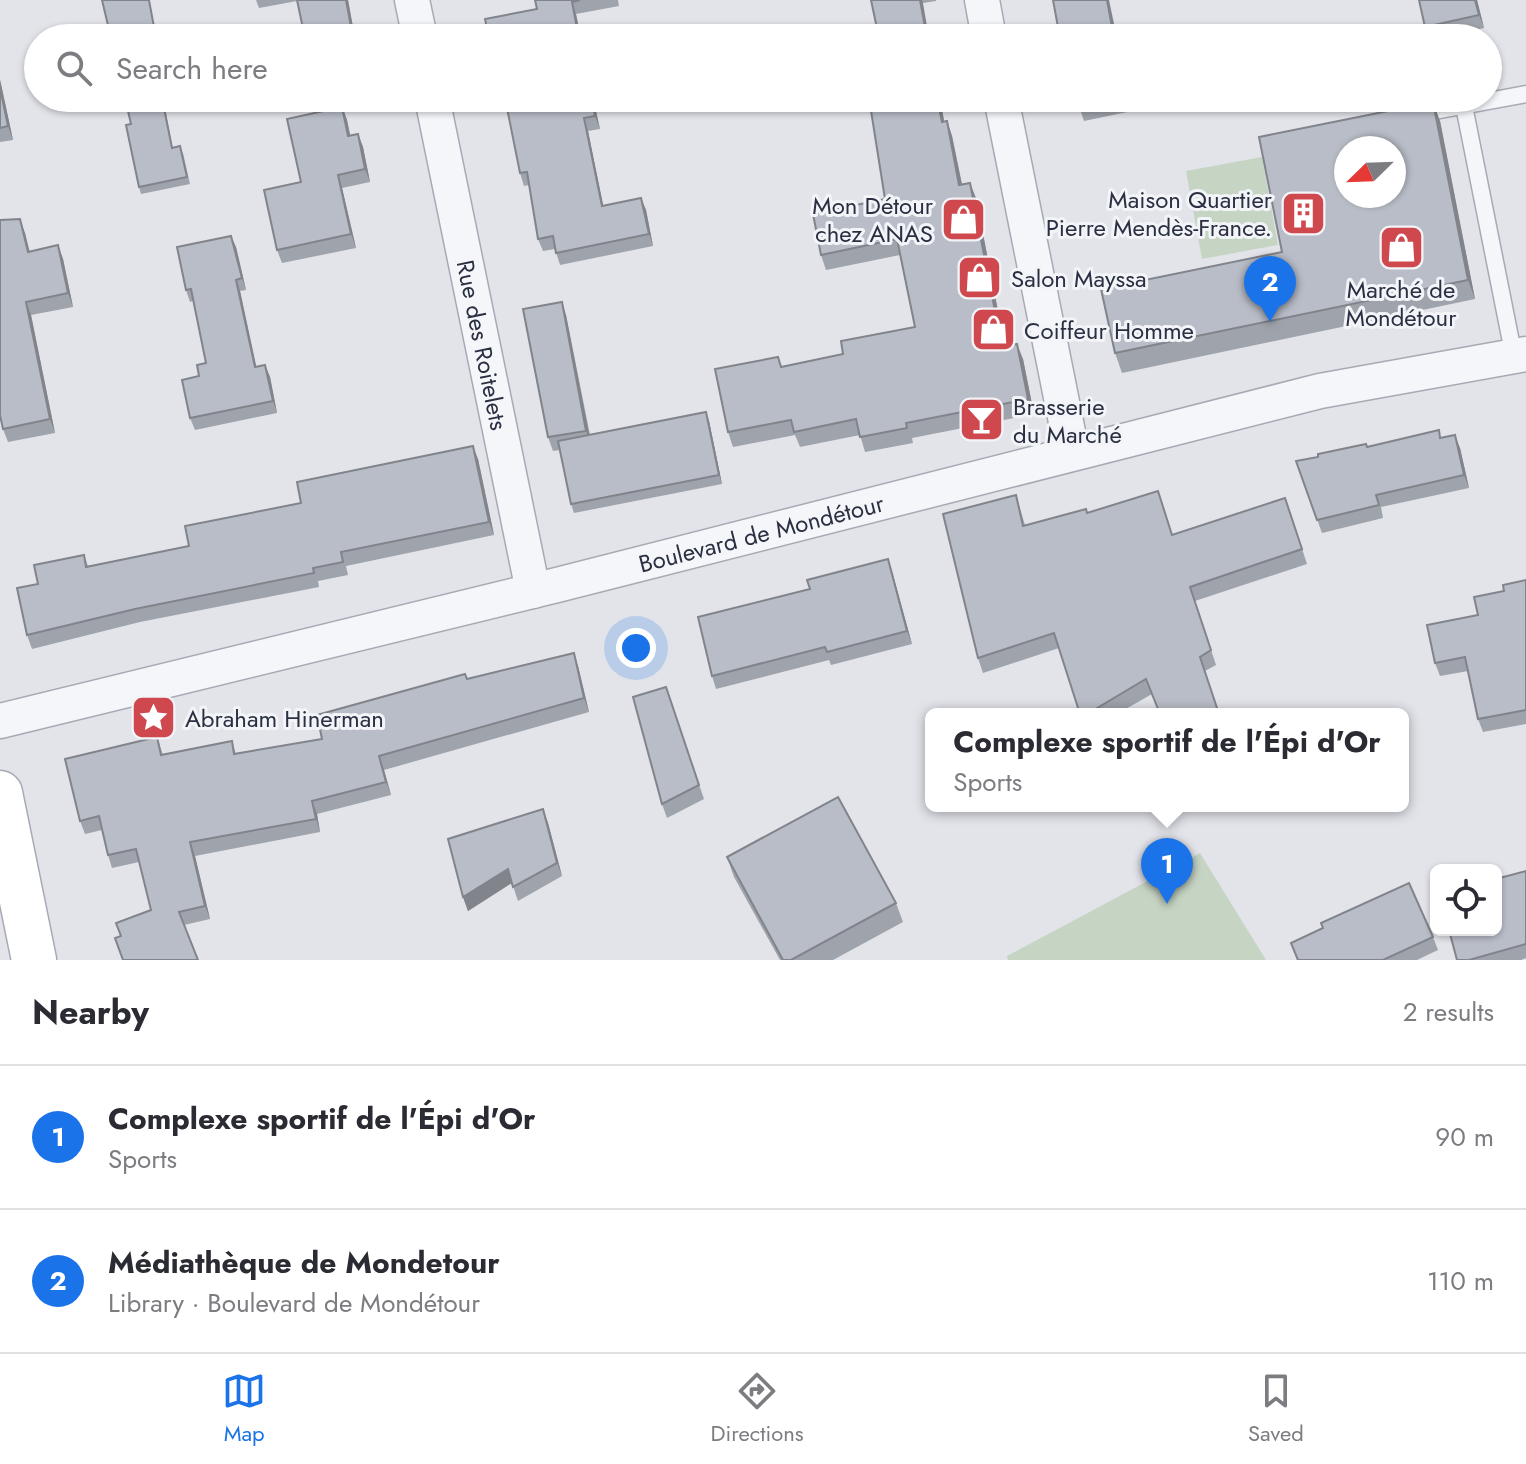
<!DOCTYPE html>
<meta charset="utf-8">
<style>
body{margin:0;font-family:Jost,sans-serif;background:#f7f7f7;color:#2b2b33}
.controls{position:absolute;right:24px;bottom:24px;display:grid;overflow:hidden;border-radius:12px;box-shadow:0 2px 6px #0004}
.controls button{width:72px;height:72px;display:grid;place-items:center;padding:0;border:0;border-bottom:2px solid #e1e1e2;background:#fff;color:#2b2b33;font:40px sans-serif}
.compass{position:absolute;left:1334px;top:136px;width:72px;height:72px;border-radius:50%;background:#fff;box-shadow:0 2px 6px #0004;rotate:247deg}
.you{position:absolute;left:636px;top:648px;width:28px;height:28px;margin:-20px;border:6px solid #fff;border-radius:50%;background:#1a73e8;box-shadow:0 0 0 12px #1a73e833}
.badge{display:grid;place-items:center;width:52px;height:52px;border-radius:50%;background:#1a73e8;color:#fff;font-size:26px;font-weight:700}
.pin{position:absolute;translate:-50% -66px;filter:drop-shadow(0 2px 4px #0008)}
.pin::after{content:'';position:absolute;top:42px;width:28px;height:24px;background:inherit;clip-path:polygon(0 0,100% 0,50% 100%)}
.popup{position:absolute;left:925px;top:708px;width:484px;height:104px;box-sizing:border-box;display:grid;place-content:center;border-radius:12px;background:#fff;filter:drop-shadow(0 2px 6px #0005);font-size:26px;white-space:nowrap;color:#7c7c81}
.popup b{font-size:30px;color:#2b2b33}
.popup::after{content:'';position:absolute;left:50%;top:100%;margin-left:-16px;border:16px solid transparent;border-top-color:#fff}
.list{margin:0;padding:0;list-style:none}
h2{display:flex;justify-content:space-between;align-items:center;height:104px;margin:0;padding:0 32px;font-size:34px}
h2 small{font-size:26px;font-weight:400;color:#7c7c81}
.list li{display:grid;grid-template-columns:52px 1fr auto;gap:24px;align-items:center;box-sizing:border-box;height:144px;padding:0 32px;border-top:2px solid #e1e1e2}
.list b{display:block;font-size:30px;white-space:nowrap}
.list p{margin:0;font-size:26px;white-space:nowrap;color:#7c7c81}
.list em{font-size:26px;font-style:normal;color:#7c7c81}
.icon{flex:none;width:44px;height:44px;fill:none;stroke:currentColor;stroke-width:2;stroke-linecap:round;stroke-linejoin:round}
.map{position:relative;flex:none;width:1526px;height:960px;overflow:hidden}
.search{position:absolute;background:#fff;box-shadow:0 2px 6px #0004;left:24px;right:24px;top:24px;height:88px;display:flex;align-items:center;gap:20px;box-sizing:border-box;padding:0 28px;border-radius:44px;color:#7c7c81;font-size:30px}
.sheet{height:392px;background:#fff}
nav{display:flex;justify-content:space-around;align-items:center;box-sizing:border-box;height:112px;border-top:2px solid #e1e1e2;background:#fff;font-size:22px;color:#7c7c81}
nav a{display:grid;justify-items:center;gap:4px}
nav .on{color:#1a73e8}
.map>svg:first-child{display:block}
.green{fill:#c6d4c3}
.lines{fill:none;stroke-linecap:round;stroke-linejoin:round}
.lane-casing{stroke:#a7aab4;stroke-width:19}
.street-casing{stroke:#a7aab4;stroke-width:37}
.secondary-casing{stroke:#a7aab4;stroke-width:47}
.lane{stroke:#f5f6f9;stroke-width:16}
.street{stroke:#f5f6f9;stroke-width:34}
.secondary{stroke:#fff;stroke-width:44}
.wall{fill:#9fa3ab}
.shaded-wall{fill:#82848b}
.building{fill:#b9bdc7;stroke:#82848b;stroke-width:2;fill-rule:evenodd}
.labels{text-anchor:middle;dominant-baseline:central;stroke-width:6;stroke-linejoin:round;paint-order:stroke}
.poi-label{font-size:24px;fill:#2a3042;stroke:#f2f4f8;text-anchor:start}
.street-label{font-size:24px;fill:#2a3042;stroke:#f2f4f8}
</style>
<div class="map">
<svg width="1526" height="960" viewBox="0 0 1526 960">
<rect width="100%" height="100%" fill="#e2e4ea"/>
<g class="green">
<polygon points="1262,157 1278,245 1202,259 1186,171"/>
<polygon points="1200,853 1266,960 1008,960 1007,956"/>
</g>
<g class="lines">
<defs>
<g id="lane">
<polyline points="1464,106 1514,357"/>
<polyline points="1418,114 1526,94"/>
</g>
<g id="street">
<polyline points="412,0 420,38"/>
<polyline points="982,0 989,38"/>
<path id="s1" d="M432,98L533,591"/>
<polyline points="1001,98 1072,452"/>
<path id="s2" d="M0,721L557,585L1320,391L1526,354"/>
</g>
<polyline id="secondary" points="0,793 34,960"/>
</defs>
<use href="#lane" class="lane-casing"/>
<use href="#street" class="street-casing"/>
<use href="#secondary" class="secondary-casing"/>
<use href="#lane" class="lane"/>
<use href="#street" class="street"/>
<use href="#secondary" class="secondary"/>
</g>
<g class="wall">
<polygon points="256,0 348,0 355,38 305,38 297,1 259,8"/>
<polygon points="535,0 618,0 619,6 576,14 581,38 489,38 537,9"/>
<polygon points="871,0 936,0 936,1 923,3"/>
<polygon points="1477,0 1484,28 1440,38 1429,38 1425,27"/>
<polygon points="0,80 13,140 0,142"/>
<polygon points="505,98 593,98 600,129 588,131 603,206 641,198 646,210 653,246 560,265 555,249 543,251 538,239 529,185 524,186 520,173"/>
<polygon points="869,98 940,98 944,122 947,121 952,136 962,184 976,198 1005,347 1023,359 1034,414 912,438 913,443 865,452 860,435 800,447 795,435 733,447 728,432 782,367 843,354 915,327 900,255 826,270 821,255 885,199"/>
<polygon points="1063,98 1134,98 1137,110 1084,121 1080,109"/>
<polygon points="342,107 347,120 350,135 358,134 363,147 370,182 342,188 356,248 282,263 277,250 301,182"/>
<polygon points="1440,121 1475,299 1122,373 1115,353 1282,252"/>
<polygon points="173,147 183,153 190,184 141,194 139,187"/>
<polygon points="2,221 25,233 29,252 58,245 63,259 73,307 31,315 55,433 8,442 3,429"/>
<polygon points="236,247 246,290 240,291 256,367 265,365 270,377 277,413 195,430 190,418 199,376 206,363 193,301 190,302 186,290"/>
<polygon points="566,315 590,435 706,412 709,421 722,484 574,513 571,504 560,450 553,451 548,437"/>
<polygon points="1441,438 1460,448 1469,488 1381,507 1383,518 1322,533 1296,461 1367,447"/>
<polygon points="478,459 494,535 346,566 348,575 318,581 319,587 140,622 32,649 27,635 38,584 84,555 88,566 189,546 301,503"/>
<polygon points="1016,495 1025,525 1088,513 1173,535 1290,512 1307,564 1195,601 1216,665 1205,671 1152,694 1117,714 1080,714 1059,648 983,673 978,658"/>
<polygon points="888,559 912,644 831,665 829,660 716,689 712,676 810,589"/>
<polygon points="1526,580 1526,724 1483,732 1478,719 1468,671 1440,676 1435,663 1504,591"/>
<polygon points="578,666 589,712 384,770 391,795 317,814 320,832 195,856 210,919 184,925 121,936 151,910 139,862 112,868 108,855 102,830 85,834 80,821 157,737 163,755 232,741 236,754 322,739 467,679"/>
<polygon points="666,687 704,799 667,818 662,804"/>
<polygon points="543,809 548,823 562,876 518,901 512,883 468,911 463,897"/>
<polygon points="727,857 896,903 903,922 833,960 780,960 734,877"/>
<polygon points="1526,871 1526,958 1521,960 1457,960"/>
<polygon points="1433,937 1438,950 1417,960 1297,960 1291,943"/>
</g>
<g class="shaded-wall">
<polygon points="346,0 348,0 355,38 354,38 352,32"/>
<polygon points="920,0 922,0 923,3 929,38 927,38"/>
<polygon points="1107,0 1109,0 1117,38 1114,38"/>
<polygon points="1475,0 1477,0 1484,28 1479,15"/>
<polygon points="572,2 576,14 581,38 576,38"/>
<polygon points="0,80 1,84 13,140 8,126 0,88"/>
<polygon points="162,98 163,98 174,155 172,148"/>
<polygon points="591,98 593,98 600,129 595,116"/>
<polygon points="937,98 940,98 947,137 942,122"/>
<polygon points="1433,102 1440,121 1475,299 1468,280"/>
<polygon points="342,107 347,120 353,149 348,136"/>
<polygon points="584,118 588,131 606,219 602,206"/>
<polygon points="947,121 952,136 965,200 959,185"/>
<polygon points="358,134 363,147 370,182 365,169"/>
<polygon points="338,175 342,188 356,248 351,234"/>
<polygon points="970,183 976,198 1008,362 1002,347"/>
<polygon points="641,198 646,210 653,246 649,234"/>
<polygon points="20,219 25,233 33,265 28,252"/>
<polygon points="231,236 236,247 246,290 242,278"/>
<polygon points="58,245 63,259 73,307 68,293"/>
<polygon points="236,280 240,291 259,379 255,367"/>
<polygon points="26,302 31,315 55,433 50,419"/>
<polygon points="562,302 566,315 591,444 586,431"/>
<polygon points="1017,344 1023,359 1034,414 1028,399"/>
<polygon points="265,365 270,377 277,413 273,401"/>
<polygon points="706,412 709,421 722,484 719,475"/>
<polygon points="1455,435 1460,448 1469,488 1464,475"/>
<polygon points="473,446 478,459 494,535 489,522"/>
<polygon points="888,559 892,571 912,644 907,631"/>
<polygon points="574,653 578,666 589,712 584,698"/>
<polygon points="379,756 384,770 391,795 386,782"/>
<polygon points="312,801 317,814 320,832 316,819"/>
<polygon points="543,809 548,823 562,876 557,863"/>
<polygon points="190,842 195,856 210,919 205,906"/>
<polygon points="508,869 513,882 468,911 463,897"/>
</g>
<g class="building">
<polygon points="102,0 149,0 156,38 111,38"/>
<polygon points="297,0 346,0 352,32 323,38 305,38"/>
<polygon points="535,0 580,0 572,2 578,34 576,38 489,38 485,19 537,9"/>
<polygon points="871,0 920,0 927,38 879,38"/>
<polygon points="1053,0 1107,0 1114,38 1060,38"/>
<polygon points="1419,0 1475,0 1479,15 1425,27"/>
<polygon points="0,88 8,126 0,128"/>
<polygon points="125,98 162,98 172,148 180,146 187,177 139,187 126,125 131,124"/>
<polygon points="505,98 591,98 595,116 584,118 602,206 641,198 649,234 556,253 553,236 538,239 527,172 520,173"/>
<polygon points="869,98 937,98 942,122 947,121 959,185 970,183 1002,347 1017,344 1028,399 906,423 907,428 860,437 856,419 794,432 791,420 728,432 715,369 778,357 781,367 843,354 841,341 915,327 897,239 821,255 813,214 885,199"/>
<polygon points="1076,98 1126,98 1079,108"/>
<path d="M1433,102L1468,280L1115,353L1101,289L1282,252L1259,137ZM1346,148H1394V196H1346Z"/>
<polygon points="342,107 348,136 358,134 365,169 338,175 351,234 277,250 264,190 301,182 287,119"/>
<polygon points="20,219 28,252 58,245 68,293 26,302 50,419 3,429 0,415 0,220"/>
<polygon points="231,236 242,278 236,280 255,367 265,365 273,401 190,418 182,380 199,376 197,365 206,363 191,289 186,290 177,247"/>
<polygon points="562,302 586,431 548,437 523,309"/>
<polygon points="706,412 719,475 571,504 558,441"/>
<polygon points="1439,430 1440,438 1455,435 1464,475 1376,495 1379,505 1317,520 1296,461 1318,457 1318,454 1366,444 1367,447"/>
<polygon points="473,446 489,522 341,552 343,562 313,568 314,573 135,609 27,635 17,588 38,584 34,565 84,555 86,567 189,546 185,526 301,503 297,482"/>
<polygon points="1158,491 1172,535 1285,498 1302,549 1190,587 1211,650 1200,657 1219,714 1160,714 1146,679 1087,714 1080,714 1054,633 978,658 943,514 1016,495 1023,526 1086,509 1087,513"/>
<polygon points="888,559 907,631 827,652 825,647 712,676 698,617 810,589 807,580"/>
<polygon points="1526,580 1526,710 1478,719 1465,657 1435,663 1427,625 1478,615 1474,597 1504,591 1503,585"/>
<polygon points="574,653 584,698 379,756 386,782 312,801 316,819 190,842 205,906 179,912 198,960 123,960 115,938 121,936 116,923 151,910 136,849 108,855 99,816 80,821 65,759 157,737 161,755 232,741 234,754 322,739 317,715 465,674 467,679"/>
<polygon points="666,687 699,785 662,804 633,697"/>
<polygon points="838,797 896,903 791,960 783,960 727,857"/>
<polygon points="543,809 557,863 513,887 508,869 463,897 448,839"/>
<polygon points="1526,871 1526,944 1469,960 1457,960 1449,930 1496,930 1496,891 1499,891 1496,879"/>
<polygon points="1409,883 1433,937 1383,960 1298,960 1291,943 1323,928 1321,923"/>
</g>
<defs>
<symbol id="building-square" viewBox="-11 -11 22 22"><rect x="-9" y="-9" width="18" height="18" rx="4" fill="#ce484e" stroke="#f2f4f8"/><path d="M-4-6H4V6H1V3H-1V6H-4ZM-2.5-4.3h1.7v1.8h-1.7ZM.8-4.3h1.7v1.8H.8ZM-2.5-1h1.7V.8h-1.7ZM.8-1h1.7V.8H.8Z" fill="#fff"/></symbol>
<symbol id="shop-square" viewBox="-11 -11 22 22"><rect x="-9" y="-9" width="18" height="18" rx="4" fill="#ce484e" stroke="#f2f4f8"/><path d="M-5-2.5h2.3a2.7 3.5 0 0 1 5.4 0H5L5.5 6h-11ZM-1.5-2.5h3a1.5 2.3 0 0 0-3 0Z" fill="#fff"/></symbol>
<symbol id="bar-square" viewBox="-11 -11 22 22"><rect x="-9" y="-9" width="18" height="18" rx="4" fill="#ce484e" stroke="#f2f4f8"/><path d="M-6-5H6L.8 .8V4.5H3.5V6h-7V4.5H-.8V.8Z" fill="#fff"/></symbol>
<symbol id="sight-square" viewBox="-11 -11 22 22"><rect x="-9" y="-9" width="18" height="18" rx="4" fill="#ce484e" stroke="#f2f4f8"/><path d="M0-6L1.8-2.2L6-1.7L2.9 1.2L3.7 5.4L0 3.3L-3.7 5.4L-2.9 1.2L-6-1.7L-1.8-2.2Z" fill="#fff"/></symbol>
</defs>
<g fill-rule="evenodd">
<use href="#building-square" x="1278" y="188" width="51" height="51"/>
<use href="#shop-square" x="938" y="194" width="51" height="51"/>
<use href="#shop-square" x="1376" y="222" width="51" height="51"/>
<use href="#shop-square" x="954" y="252" width="51" height="51"/>
<use href="#shop-square" x="968" y="304" width="51" height="51"/>
<use href="#bar-square" x="956" y="394" width="51" height="51"/>
<use href="#sight-square" x="128" y="692" width="51" height="51"/>
</g>
<g class="labels">
<g class="poi-label">
<text x="1272" y="199" text-anchor="end">Maison Quartier<tspan x="1272" dy="28">Pierre Mendès-France.</tspan></text>
<text x="933" y="205" text-anchor="end">Mon Détour<tspan x="933" dy="28">chez ANAS</tspan></text>
<text x="1011" y="278">Salon Mayssa</text>
<text x="1401" y="289" text-anchor="middle">Marché de<tspan x="1401" dy="28">Mondétour</tspan></text>
<text x="1024" y="330">Coiffeur Homme</text>
<text x="1013" y="406">Brasserie<tspan x="1013" dy="28">du Marché</tspan></text>
<text x="185" y="718">Abraham Hinerman</text>
</g>
<g class="street-label">
<text stroke="none"><textPath href="#s1" startOffset="252">Rue des Roitelets</textPath></text>
<text stroke="none"><textPath href="#s2" startOffset="784">Boulevard de Mondétour</textPath></text>
</g>
</g>
</svg>
<div class="controls">
<button><svg class="icon" aria-label="locate" viewBox="0 0 24 24"><circle cx="12" cy="12" r="6"/><path d="M12 2v4M12 18v4M2 12h4M18 12h4"/></svg></button>
</div>
<svg class="compass" viewBox="-18 -18 36 36"><path d="M0-13l5 13h-10z" fill="#e53935"/><path d="M0 13l5-13h-10z" fill="#7c7c81"/></svg>
<div class="you"></div>
<div class="pin badge" style="left:1167px;top:904px">1</div>
<div class="popup"><b>Complexe sportif de l'Épi d'Or</b>Sports</div>
<div class="pin badge" style="left:1270px;top:322px">2</div>
<div class="search"><svg class="icon" aria-label="search" viewBox="0 0 24 24"><circle cx="10" cy="10" r="6"/><path d="M15 15l6 6"/></svg>Search here</div>
</div>
<section class="sheet">
<h2>Nearby<small>2 results</small></h2>
<ul class="list">
<li><span class="badge">1</span><div><b>Complexe sportif de l'Épi d'Or</b><p>Sports</p></div><em>90 m</em></li>
<li><span class="badge">2</span><div><b>Médiathèque de Mondetour</b><p>Library · Boulevard de Mondétour</p></div><em>110 m</em></li>
</ul>
</section>
<nav>
<a class="on"><svg class="icon" aria-label="map" viewBox="0 0 24 24"><path d="M3 6l6-2 6 2 6-2v14l-6 2-6-2-6 2zM9 4v14M15 6v14"/></svg>Map</a>
<a><svg class="icon" aria-label="directions" viewBox="0 0 24 24"><path d="M12 3l9 9-9 9-9-9zM9 14v-3h6M13 9l2 2-2 2"/></svg>Directions</a>
<a><svg class="icon" aria-label="saved" viewBox="0 0 24 24"><path d="M7 4h10v16l-5-4-5 4z"/></svg>Saved</a>
</nav>
